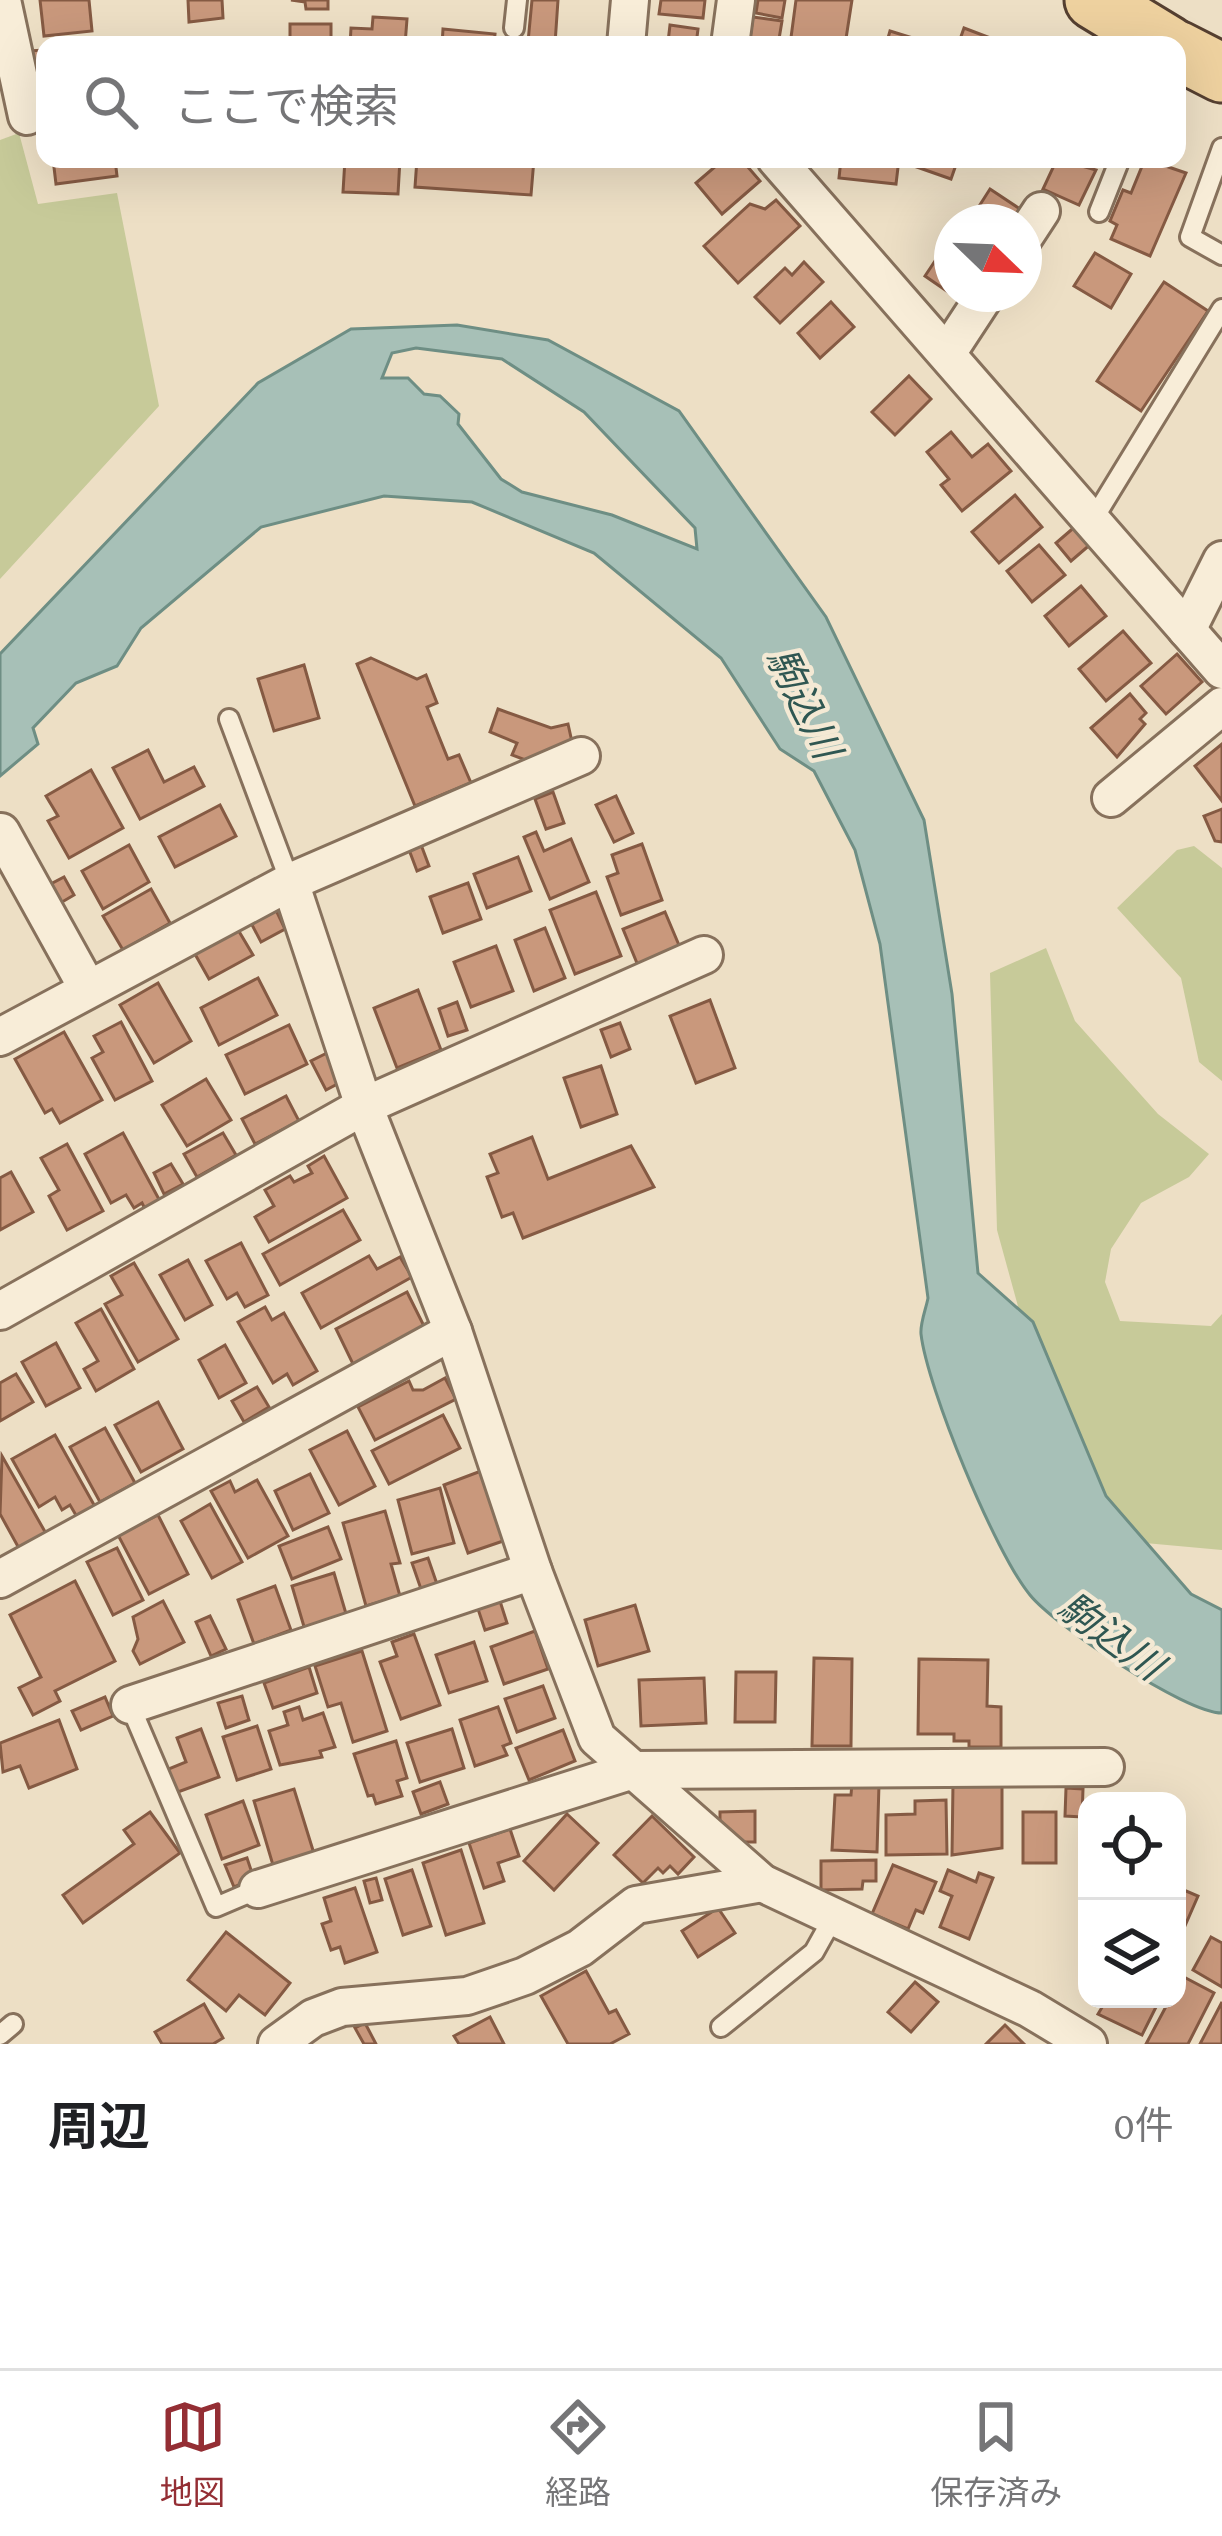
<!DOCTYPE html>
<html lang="ja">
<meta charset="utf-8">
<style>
body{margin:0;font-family:"Crimson Pro","Noto Sans JP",serif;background:#f6f6f6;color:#202124}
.controls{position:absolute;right:36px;bottom:36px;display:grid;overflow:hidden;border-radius:24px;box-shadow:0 12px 48px #0002}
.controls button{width:108px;height:108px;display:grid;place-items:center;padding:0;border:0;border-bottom:3px solid #e0e0e0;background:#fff;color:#202124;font:60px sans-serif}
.compass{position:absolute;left:934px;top:204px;width:108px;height:108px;border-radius:50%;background:#fff;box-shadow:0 12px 48px #0002;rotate:113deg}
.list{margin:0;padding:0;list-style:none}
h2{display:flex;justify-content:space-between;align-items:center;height:156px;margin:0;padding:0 48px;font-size:51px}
h2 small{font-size:39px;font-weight:400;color:#757577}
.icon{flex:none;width:66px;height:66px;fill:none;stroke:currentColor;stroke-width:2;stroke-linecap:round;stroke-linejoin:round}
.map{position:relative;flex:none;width:1222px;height:2044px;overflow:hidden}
.search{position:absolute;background:#fff;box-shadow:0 12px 48px #0002;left:36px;right:36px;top:36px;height:132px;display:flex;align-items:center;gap:30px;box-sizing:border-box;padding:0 42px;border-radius:24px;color:#757577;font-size:45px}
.sheet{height:324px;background:#fff}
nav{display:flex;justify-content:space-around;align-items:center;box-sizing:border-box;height:168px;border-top:3px solid #e0e0e0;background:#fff;font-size:33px;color:#757577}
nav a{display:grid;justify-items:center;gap:6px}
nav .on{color:#942e34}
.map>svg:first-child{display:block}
.green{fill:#c7ca99}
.water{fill:#a7c0b7;stroke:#6e8e84;stroke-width:3;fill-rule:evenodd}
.building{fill:#c9987c;stroke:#855a43;stroke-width:3}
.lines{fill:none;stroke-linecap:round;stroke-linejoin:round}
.service-casing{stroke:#87715c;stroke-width:24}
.minor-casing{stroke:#87715c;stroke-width:42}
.primary-casing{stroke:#553f30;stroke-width:63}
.service{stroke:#f8edd8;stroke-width:18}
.minor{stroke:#f8edd8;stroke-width:36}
.primary{stroke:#eed19f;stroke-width:57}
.labels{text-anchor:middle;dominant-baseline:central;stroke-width:9;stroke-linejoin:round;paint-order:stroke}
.water-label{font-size:39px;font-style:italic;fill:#2f5752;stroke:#f4e9d4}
</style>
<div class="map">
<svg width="1222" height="2044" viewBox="0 0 1222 2044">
<rect width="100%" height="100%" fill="#eddfc5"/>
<g class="green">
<polygon points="19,133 38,204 117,193 159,406 0,579 0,140"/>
<polygon points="1194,846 1222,868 1222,1081 1199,1062 1181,978 1117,908 1177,850"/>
<polygon points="1046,948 1075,1021 1158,1114 1209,1154 1189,1177 1141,1203 1111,1249 1105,1282 1120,1321 1211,1326 1222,1314 1222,1550 1123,1541 1060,1459 997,1230 990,973"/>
</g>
<path class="water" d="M457,325L548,340L679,411L826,617L924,820L952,994L978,1273L1033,1322L1106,1496L1191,1594L1222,1610V1713C1185,1713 1054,1625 1030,1595C995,1553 927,1387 921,1334C920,1323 926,1309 928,1298L880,944L855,850L814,771L780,749L721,658L594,553L472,502L384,496L261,527L141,628L117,666L76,683L33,728L38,744L0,776V654L258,383L351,329ZM416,348L502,359L584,412L695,528L697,549L612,515L522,492L501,479L458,424L459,414L440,396L424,394L408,378H382L392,353Z"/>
<g class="building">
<polygon points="40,0 89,0 92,31 44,36"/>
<polygon points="188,0 222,0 223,18 189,22"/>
<polygon points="291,0 328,0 328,9 306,9 305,2"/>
<polygon points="532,0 558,0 555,44 528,42"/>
<polygon points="661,0 705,0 703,18 659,14"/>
<polygon points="758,0 785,0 782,18 756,13"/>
<polygon points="796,0 852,0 845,45 790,45"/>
<polygon points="373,17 407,19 405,45 350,45 351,28 372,29"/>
<polygon points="753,17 782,21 778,45 749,45"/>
<rect x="290" y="24" width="41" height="21"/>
<polygon points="670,25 698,29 696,45 648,45 649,40 668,42"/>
<polygon points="964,28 1001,42 999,45 958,45"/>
<polygon points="443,29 495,34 494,45 442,45"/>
<polygon points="890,31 916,39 914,45 886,45"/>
<polygon points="45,50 45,90 39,91 37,67 29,68 28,51"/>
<polygon points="53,159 115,159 117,176 56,184"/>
<polygon points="345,159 400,159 398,194 343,192"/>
<polygon points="417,159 534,159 531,195 415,187"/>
<polygon points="724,159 741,159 760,181 722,214 696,183"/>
<polygon points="841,159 899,159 896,184 839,178"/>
<polygon points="917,159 958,159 951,179 914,166"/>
<polygon points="1057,159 1096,170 1079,205 1043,189"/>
<polygon points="1145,159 1186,173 1150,256 1111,239 1117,225 1110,221 1123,190 1131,193"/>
<polygon points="990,189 1023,211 1016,222 969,222"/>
<polygon points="776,200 800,226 738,283 704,246 750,204 765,209"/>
<polygon points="947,243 952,246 952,294 970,294 964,303 925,276"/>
<polygon points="1095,253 1131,274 1111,308 1074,286"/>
<polygon points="804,262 823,282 780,323 755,297 785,268 792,275"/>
<polygon points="1164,282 1208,311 1141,411 1097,381"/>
<polygon points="831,302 854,327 820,358 798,333"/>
<polygon points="909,376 931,399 895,435 872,412"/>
<polygon points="951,432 972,457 988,444 1011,471 962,511 941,485 949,479 927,452"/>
<polygon points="1015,495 1042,527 999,563 972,532"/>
<polygon points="1077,525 1092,543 1071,561 1056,543"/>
<polygon points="1039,545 1065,575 1032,602 1007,571"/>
<polygon points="1081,586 1106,616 1069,646 1045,616"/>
<polygon points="1123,631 1151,663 1106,701 1079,669"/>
<polygon points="1177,654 1202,682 1166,714 1141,686"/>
<polygon points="371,658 417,679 426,675 437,703 427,707 448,759 459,755 471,783 415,806 357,664"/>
<polygon points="304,665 319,718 274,731 258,679"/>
<polygon points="1130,694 1146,713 1140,719 1145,724 1117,757 1091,728"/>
<polygon points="498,709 551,728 568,724 574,751 539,754 536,764 512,755 517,743 490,732"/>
<polygon points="1222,744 1222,801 1195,766"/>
<polygon points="148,750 164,782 194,767 204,786 140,819 113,768"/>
<polygon points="91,770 123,828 69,858 48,821 58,816 46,796"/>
<polygon points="553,792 564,823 546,829 535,799"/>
<polygon points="616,796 633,833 614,842 596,805"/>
<polygon points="220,805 236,836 175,867 159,837"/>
<polygon points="1222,809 1222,842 1215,841 1204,816"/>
<polygon points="536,832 544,851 571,839 589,882 550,899 524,837"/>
<polygon points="420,842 429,866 417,871 408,847"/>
<polygon points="642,844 662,900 621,915 607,877 618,873 612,855"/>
<polygon points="129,845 149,882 103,909 82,871"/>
<polygon points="518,857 531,891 487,908 474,874"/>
<polygon points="64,877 74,895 57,905 47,886"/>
<polygon points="468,883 481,919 443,933 430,897"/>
<polygon points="151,889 170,923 123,950 103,916"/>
<polygon points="596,892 621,956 575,974 550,910"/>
<polygon points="275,908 285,929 261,942 250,921"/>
<polygon points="665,912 681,950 639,968 623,929"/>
<polygon points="234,923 253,955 209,979 191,947"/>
<polygon points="545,928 565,978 534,991 515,940"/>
<polygon points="496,946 513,991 471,1007 454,962"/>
<polygon points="258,978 277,1015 219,1045 201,1008"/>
<polygon points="158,983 191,1041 154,1063 120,1005"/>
<polygon points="418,990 441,1050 397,1068 374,1008"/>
<polygon points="710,1000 735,1068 696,1083 670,1016"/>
<polygon points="457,1002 467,1030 448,1036 439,1009"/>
<polygon points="121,1022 152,1081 115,1100 92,1058 103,1052 94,1036"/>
<polygon points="620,1023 630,1049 611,1057 601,1030"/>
<polygon points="289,1025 307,1064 245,1094 226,1055"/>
<polygon points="64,1032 102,1100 60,1123 52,1109 45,1113 15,1059"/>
<polygon points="327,1053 341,1082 326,1090 311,1061"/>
<polygon points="601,1066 617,1114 581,1127 564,1078"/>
<polygon points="206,1079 231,1120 187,1146 162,1105"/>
<polygon points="286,1096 299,1121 255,1144 242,1119"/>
<polygon points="123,1133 161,1203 146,1211 142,1203 134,1208 126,1195 111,1203 85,1154"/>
<polygon points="223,1133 236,1155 197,1177 184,1154"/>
<polygon points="532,1137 548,1179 631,1146 654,1187 523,1238 513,1213 502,1217 487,1177 498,1173 490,1154"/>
<polygon points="67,1144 103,1211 67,1230 49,1196 59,1190 41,1158"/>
<polygon points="324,1156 347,1198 269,1242 255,1217 274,1206 265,1190 290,1176 294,1182 312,1173 308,1166"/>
<polygon points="171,1164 183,1184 164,1194 154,1173"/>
<polygon points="11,1172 33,1212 0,1230 0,1178"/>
<polygon points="343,1210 360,1240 280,1285 263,1254"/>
<polygon points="241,1243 268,1295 245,1307 237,1293 227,1299 206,1261"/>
<polygon points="369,1256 377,1269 400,1257 412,1277 321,1328 302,1293"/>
<polygon points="188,1260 212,1305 185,1320 160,1275"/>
<polygon points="134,1263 178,1339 138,1362 105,1304 122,1295 111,1276"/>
<polygon points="407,1292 425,1328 353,1364 336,1329"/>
<polygon points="265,1307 272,1320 284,1313 317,1371 293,1385 287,1374 273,1383 238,1322"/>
<polygon points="101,1309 134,1369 96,1391 84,1369 98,1361 76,1323"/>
<polygon points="56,1343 80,1388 46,1406 22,1362"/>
<polygon points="225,1345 246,1383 219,1398 199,1360"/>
<polygon points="16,1374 33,1402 0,1421 0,1383"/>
<polygon points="445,1378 456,1399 375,1440 358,1407 409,1381 413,1390 423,1390"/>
<polygon points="257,1387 269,1407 244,1422 232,1401"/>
<polygon points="158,1402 183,1449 141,1472 115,1425"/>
<polygon points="443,1415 460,1448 389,1484 372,1451"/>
<polygon points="105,1428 135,1483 100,1502 70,1447"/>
<polygon points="347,1431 375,1486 339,1505 310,1450"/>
<polygon points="55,1435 98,1512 80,1522 70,1505 62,1510 55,1497 39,1507 12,1459"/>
<polygon points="2,1456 48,1537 21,1552 0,1514"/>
<polygon points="481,1471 506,1540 468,1553 444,1485"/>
<polygon points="310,1474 329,1513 293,1530 275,1491"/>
<polygon points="257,1480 288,1536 248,1558 211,1491 230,1481 235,1492"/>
<polygon points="440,1488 454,1543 412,1554 398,1500"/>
<polygon points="210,1504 242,1562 212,1578 181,1521"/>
<polygon points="385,1511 400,1563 391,1564 400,1596 366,1606 343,1523"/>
<polygon points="158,1515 188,1574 149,1594 118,1535"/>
<polygon points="328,1527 341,1559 292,1579 279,1546"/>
<polygon points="117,1548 143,1600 113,1615 87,1562"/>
<polygon points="428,1558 438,1587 422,1592 412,1563"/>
<polygon points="334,1573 347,1617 305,1630 292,1586"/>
<polygon points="75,1581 115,1661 55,1691 60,1701 33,1715 19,1688 41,1677 10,1615"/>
<polygon points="275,1586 291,1630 254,1644 238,1600"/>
<polygon points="499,1598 507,1623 485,1630 477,1606"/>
<polygon points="163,1601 184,1642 140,1664 133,1651 138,1639 133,1617"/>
<polygon points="635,1605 649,1651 598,1666 585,1620"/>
<polygon points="210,1616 226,1649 211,1656 196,1622"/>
<polygon points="535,1631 548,1669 504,1684 491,1647"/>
<polygon points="414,1634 440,1705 401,1719 380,1662 397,1656 392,1642"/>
<polygon points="474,1642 487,1681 449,1693 436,1655"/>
<polygon points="362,1651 387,1731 353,1742 341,1703 328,1707 315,1666"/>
<polygon points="814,1658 852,1659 851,1746 812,1746"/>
<polygon points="919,1659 988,1660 987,1706 1001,1707 1001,1747 969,1747 969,1741 954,1741 954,1734 918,1734"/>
<polygon points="309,1667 317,1693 273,1708 264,1683"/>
<polygon points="736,1672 776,1672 775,1722 735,1722"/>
<polygon points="704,1678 706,1723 641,1726 639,1680"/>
<polygon points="543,1686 555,1718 517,1732 505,1699"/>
<polygon points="242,1696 249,1720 226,1728 218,1703"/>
<polygon points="105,1697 113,1716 81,1730 72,1711"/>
<polygon points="299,1707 303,1720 323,1713 335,1747 320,1751 322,1757 280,1765 269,1731 288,1725 284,1712"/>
<polygon points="498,1707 511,1743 503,1746 507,1755 475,1766 460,1720"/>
<polygon points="59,1720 77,1769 29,1788 20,1766 3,1772 0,1743"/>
<polygon points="257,1726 271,1769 237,1780 223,1737"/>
<polygon points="201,1729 219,1777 175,1793 166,1770 186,1762 177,1738"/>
<polygon points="452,1729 464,1768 420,1782 407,1743"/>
<polygon points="563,1730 575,1761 529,1780 516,1748"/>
<polygon points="396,1741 407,1778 397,1781 402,1796 376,1804 373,1795 368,1796 354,1754"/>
<polygon points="440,1782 448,1804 421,1814 413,1792"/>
<polygon points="852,1783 879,1784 877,1852 832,1850 835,1795 851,1795"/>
<polygon points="953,1783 1002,1784 1002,1848 952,1855"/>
<polygon points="1066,1788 1083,1789 1082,1817 1065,1816"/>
<polygon points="294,1789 316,1860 275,1872 254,1801"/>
<polygon points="946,1800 947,1854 886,1855 886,1815 915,1814 915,1801"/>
<polygon points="243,1801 259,1845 222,1859 206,1815"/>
<polygon points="755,1811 755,1842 743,1842 720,1823 720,1812"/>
<polygon points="150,1812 180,1853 83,1923 63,1895 134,1844 124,1830"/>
<rect x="1023" y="1812" width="33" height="51"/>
<polygon points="567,1814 598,1843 554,1890 524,1861"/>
<polygon points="652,1816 694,1857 678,1874 670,1866 663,1873 658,1868 643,1883 614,1855"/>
<polygon points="510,1829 519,1856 498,1863 504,1881 484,1888 469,1843"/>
<polygon points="461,1850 484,1923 446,1935 423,1863"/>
<polygon points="247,1858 254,1879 234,1887 225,1865"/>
<polygon points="876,1860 876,1881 863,1881 862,1889 821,1890 821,1861"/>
<polygon points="893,1865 936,1882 923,1913 916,1910 908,1929 872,1914"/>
<polygon points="412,1870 431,1926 403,1935 385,1879"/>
<polygon points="948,1870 976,1882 979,1873 993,1878 969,1939 940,1927 952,1896 940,1891"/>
<polygon points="376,1878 382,1900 370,1903 364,1881"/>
<polygon points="355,1888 377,1952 345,1963 340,1947 331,1950 322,1924 331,1921 324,1898"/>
<polygon points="1179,1888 1198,1896 1181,1935 1177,1933"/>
<polygon points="718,1908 735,1933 698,1957 682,1931"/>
<polygon points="226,1932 290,1983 265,2015 239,1995 226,2011 188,1980"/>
<polygon points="1211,1937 1222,1943 1222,1987 1193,1970"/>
<polygon points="586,1971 609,2013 616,2010 629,2034 610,2044 568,2044 541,1996"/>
<polygon points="1182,1976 1214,1993 1188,2044 1146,2044 1170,1999 1177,1999"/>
<polygon points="915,1982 938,2002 911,2032 888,2012"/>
<polygon points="1160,1999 1142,2035 1098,2014 1107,1999"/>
<polygon points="1222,2002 1222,2044 1200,2044"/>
<polygon points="204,2004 223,2038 213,2044 162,2044 155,2032"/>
<polygon points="490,2017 504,2044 459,2044 454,2036"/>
<polygon points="365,2023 376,2044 364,2044 355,2028"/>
<polygon points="1005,2025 1024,2044 986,2044"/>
</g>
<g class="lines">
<defs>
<g id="service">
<polyline points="514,28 517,0"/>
<polyline points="1222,148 1190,237 1222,255"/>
<polyline points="1099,212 1120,159"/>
<polyline points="1091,523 1222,309"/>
<polyline points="229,719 290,882"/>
<polyline points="130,1705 216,1907 258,1889"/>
<polyline points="721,2027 814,1952 833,1918"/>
<polyline points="0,2035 13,2024"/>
</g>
<g id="minor">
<polyline points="2,0 27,116"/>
<polyline points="626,45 630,0"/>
<polyline points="730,45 736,0"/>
<polyline points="776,159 1222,670"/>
<polyline points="1024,237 1041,211"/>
<polyline points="948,352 986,294"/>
<polyline points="1187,630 1222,560"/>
<polyline points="1111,798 1222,706"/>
<polyline points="1,832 88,989"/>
<polyline points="290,882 581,756"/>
<polyline points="0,1037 290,882 364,1106 453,1331 533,1571 597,1738 762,1883 1030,2009 1088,2044"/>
<polyline points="0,1311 364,1106 704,955"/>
<polyline points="0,1579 453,1331"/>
<polyline points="130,1705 533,1571"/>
<polyline points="258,1889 633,1770 1105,1767"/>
<polyline points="277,2044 313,2018 342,2007 467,1996 525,1976 580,1948 636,1905 762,1883"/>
</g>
<g id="primary">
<polyline points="1094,0 1168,45"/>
<polyline points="1177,50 1222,73"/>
</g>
</defs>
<use href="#service" class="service-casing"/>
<use href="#minor" class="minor-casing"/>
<use href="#primary" class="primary-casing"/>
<use href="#service" class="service"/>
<use href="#minor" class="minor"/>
<use href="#primary" class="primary"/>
</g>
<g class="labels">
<g class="water-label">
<text transform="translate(804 703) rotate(64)">駒込川</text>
<text transform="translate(1111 1636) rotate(36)">駒込川</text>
</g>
</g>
</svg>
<div class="controls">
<button><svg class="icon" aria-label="locate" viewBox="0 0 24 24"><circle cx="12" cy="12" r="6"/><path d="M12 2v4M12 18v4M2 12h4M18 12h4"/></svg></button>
<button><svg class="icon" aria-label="layers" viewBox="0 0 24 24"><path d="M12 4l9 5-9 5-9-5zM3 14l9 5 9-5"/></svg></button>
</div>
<svg class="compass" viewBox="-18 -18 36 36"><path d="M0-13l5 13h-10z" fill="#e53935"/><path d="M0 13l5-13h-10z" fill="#757577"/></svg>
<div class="search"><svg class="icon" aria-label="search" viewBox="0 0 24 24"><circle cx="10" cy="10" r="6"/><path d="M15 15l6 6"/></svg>ここで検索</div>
</div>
<section class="sheet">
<h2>周辺<small>0件</small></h2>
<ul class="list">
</ul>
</section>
<nav>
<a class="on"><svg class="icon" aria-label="map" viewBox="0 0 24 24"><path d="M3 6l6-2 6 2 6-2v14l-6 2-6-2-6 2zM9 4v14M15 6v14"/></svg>地図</a>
<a><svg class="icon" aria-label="directions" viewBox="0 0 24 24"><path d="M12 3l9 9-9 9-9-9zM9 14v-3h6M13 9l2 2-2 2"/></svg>経路</a>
<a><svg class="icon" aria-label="saved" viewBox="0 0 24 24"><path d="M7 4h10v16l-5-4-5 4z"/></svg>保存済み</a>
</nav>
